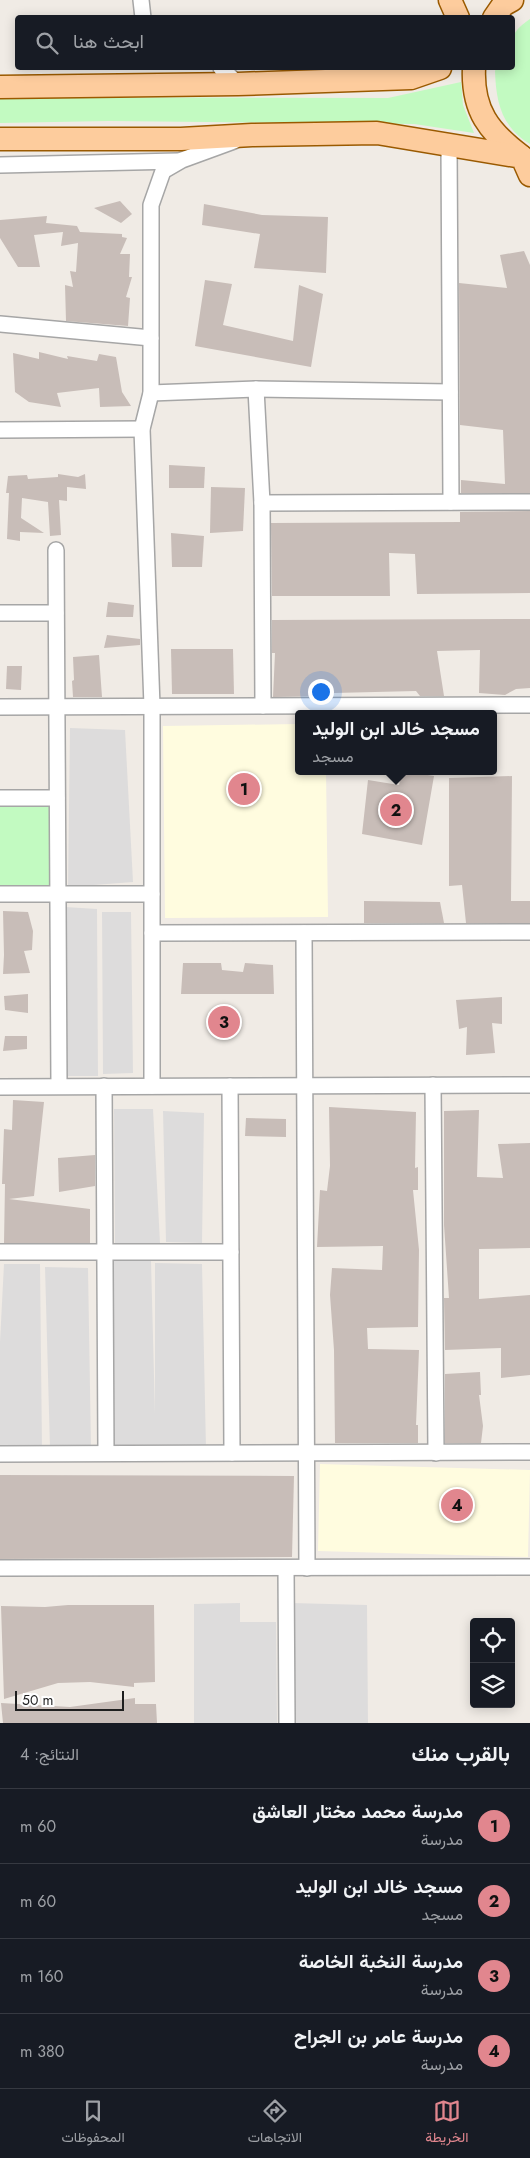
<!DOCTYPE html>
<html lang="ar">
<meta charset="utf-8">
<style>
body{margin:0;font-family:Jost,Vazirmatn,sans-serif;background:#20242c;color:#f1f3f6;direction:rtl}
.controls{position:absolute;right:15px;bottom:15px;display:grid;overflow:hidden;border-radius:5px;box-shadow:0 2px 12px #0003}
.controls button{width:45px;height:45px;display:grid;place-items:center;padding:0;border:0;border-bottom:1px solid #363941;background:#171b24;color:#f1f3f6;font:25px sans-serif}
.scale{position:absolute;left:15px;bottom:12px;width:109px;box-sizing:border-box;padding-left:5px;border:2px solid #1f1f1f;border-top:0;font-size:14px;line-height:18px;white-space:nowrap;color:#1f1f1f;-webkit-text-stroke:4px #fff;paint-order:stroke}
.you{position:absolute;left:320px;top:691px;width:18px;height:18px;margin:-12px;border:4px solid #fff;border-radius:50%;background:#1a73e8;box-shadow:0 0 0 8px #1a73e833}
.badge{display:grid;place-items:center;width:32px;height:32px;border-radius:50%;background:#e1868e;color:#111;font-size:16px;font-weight:700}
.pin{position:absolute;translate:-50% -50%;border:2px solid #fff;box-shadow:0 1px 5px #0006}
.popup{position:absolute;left:295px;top:710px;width:202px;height:65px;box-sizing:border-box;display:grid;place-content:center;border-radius:5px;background:#171b24;filter:drop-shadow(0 1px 4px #0005);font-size:16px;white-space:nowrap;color:#9ea1a6}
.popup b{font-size:19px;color:#f1f3f6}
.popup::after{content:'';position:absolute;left:50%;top:100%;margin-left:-10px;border:10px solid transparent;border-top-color:#171b24}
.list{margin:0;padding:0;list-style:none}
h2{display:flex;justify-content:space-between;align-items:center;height:65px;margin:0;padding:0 20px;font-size:21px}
h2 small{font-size:16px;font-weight:400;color:#9ea1a6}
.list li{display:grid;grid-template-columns:32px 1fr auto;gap:15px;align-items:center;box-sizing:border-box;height:75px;padding:0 20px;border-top:1px solid #363941}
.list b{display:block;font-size:19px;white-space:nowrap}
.list p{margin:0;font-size:16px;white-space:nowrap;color:#9ea1a6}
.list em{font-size:16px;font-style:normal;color:#9ea1a6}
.icon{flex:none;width:28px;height:28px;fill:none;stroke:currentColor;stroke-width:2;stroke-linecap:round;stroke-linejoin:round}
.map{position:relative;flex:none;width:530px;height:1723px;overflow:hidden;direction:ltr}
.search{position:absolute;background:#171b24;box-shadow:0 2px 12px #0003;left:15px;right:15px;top:15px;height:55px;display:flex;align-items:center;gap:12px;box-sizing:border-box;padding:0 18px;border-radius:5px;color:#9ea1a6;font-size:19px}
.sheet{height:365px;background:#171b24}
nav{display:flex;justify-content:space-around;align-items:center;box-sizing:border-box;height:70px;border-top:1px solid #363941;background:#171b24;font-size:14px;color:#9ea1a6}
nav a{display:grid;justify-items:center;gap:2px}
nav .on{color:#e1868e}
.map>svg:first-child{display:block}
.residential{fill:#dddcdc}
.education{fill:#fffcdf}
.park{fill:#c2fac1}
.building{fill:#c8bdb8}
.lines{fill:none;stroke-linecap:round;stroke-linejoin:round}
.minor-casing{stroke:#a6a6a6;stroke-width:18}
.primary-casing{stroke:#9a5a00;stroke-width:25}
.minor{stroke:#fff;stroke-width:15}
.primary{stroke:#fdcc9d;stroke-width:22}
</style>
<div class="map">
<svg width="530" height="1723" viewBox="0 0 530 1723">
<rect width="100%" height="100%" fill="#f0ebe5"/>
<g class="residential">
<polygon points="70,728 125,730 133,882 68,887"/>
<polygon points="65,907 97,909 98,1076 65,1076"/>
<polygon points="102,912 131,912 133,1073 103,1074"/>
<polygon points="114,1109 153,1109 160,1243 115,1243"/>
<polygon points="163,1111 204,1113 202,1243 166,1242"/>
<polygon points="112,1260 151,1261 155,1414 155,1263 202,1264 206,1448 112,1445"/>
<polygon points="4,1264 40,1264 42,1448 0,1449 0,1342"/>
<polygon points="45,1267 88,1268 91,1448 50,1448"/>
<polygon points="240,1603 240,1622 276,1622 277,1723 194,1723 194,1604"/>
<polygon points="291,1603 367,1605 368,1723 292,1723"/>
</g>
<g class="education">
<polygon points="298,724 298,771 326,771 328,917 165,918 163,726"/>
<polygon points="320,1464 530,1470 528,1557 318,1551"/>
</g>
<g class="park">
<path d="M530,19V144C501,127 496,101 495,71L496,68H512C512,41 507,35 530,19Z"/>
<polygon points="461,82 463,105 474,133 414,124 109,121 0,123 0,97 388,98"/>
<polygon points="0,798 57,798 58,894 0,894"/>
</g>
<g class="building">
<polygon points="120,201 132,214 121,223 94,208"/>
<polygon points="204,204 262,215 328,217 326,273 254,268 260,234 202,225"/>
<polygon points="47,216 46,223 77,226 80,232 122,234 122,237 127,238 120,254 130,254 129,277 132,277 126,297 130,298 128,326 66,321 65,285 73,287 70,271 76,272 78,243 61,246 63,232 34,235 40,267 18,267 0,238 0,220"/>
<polygon points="524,251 530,265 530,493 461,493 461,480 505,484 503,430 460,425 459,283 507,288 500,255"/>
<polygon points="205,280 232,284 223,325 293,341 299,285 323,294 311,367 195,346"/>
<polygon points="39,352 68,359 67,356 97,361 99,354 116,357 122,392 131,406 100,407 99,388 57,393 61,407 29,402 15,392 13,353 39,359"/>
<polygon points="169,465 205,467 204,488 169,488"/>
<polygon points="58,474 78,477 85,474 86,489 67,487 67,501 59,500 61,535 50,536 48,502 22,498 21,518 44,533 20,532 20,541 7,539 9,493 6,493 8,476 27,475 28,479 58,477"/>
<polygon points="211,487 245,488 243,531 210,533"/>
<polygon points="530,511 530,593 417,594 415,554 389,553 390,596 272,596 271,523 460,522 460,512"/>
<polygon points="171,533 204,536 202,567 172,567"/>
<polygon points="108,602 134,605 133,617 106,617"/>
<polygon points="530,619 530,688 516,689 505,695 479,693 480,650 437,651 444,696 420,696 416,691 334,693 328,696 273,697 275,653 272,653 272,620"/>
<polygon points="107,635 140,639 140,645 104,648"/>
<polygon points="171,649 233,649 234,694 172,694"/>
<polygon points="99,655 102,697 73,697 72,681 74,680 73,657"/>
<polygon points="7,666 22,666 21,690 6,689"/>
<polygon points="402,771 434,776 422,845 362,834 368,780 399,785"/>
<polygon points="512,776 511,901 530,901 530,923 466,923 462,885 449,886 449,778"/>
<polygon points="364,901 440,902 444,923 364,923"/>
<polygon points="3,911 28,912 33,931 32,950 24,951 30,973 3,974 4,955"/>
<polygon points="183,963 221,963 222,970 243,972 245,963 273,965 274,994 181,994"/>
<polygon points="28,994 28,1013 5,1010 4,996"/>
<polygon points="502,997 502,1024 492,1023 495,1053 466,1055 467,1027 459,1029 456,1000"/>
<polygon points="5,1036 27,1036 27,1049 3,1051"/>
<polygon points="13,1100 44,1102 34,1196 9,1199 90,1209 90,1243 4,1243 5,1184 2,1184 4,1129 12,1130"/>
<polygon points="329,1107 416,1112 415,1168 418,1167 418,1190 413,1190 419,1250 418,1327 367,1328 368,1349 419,1350 416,1425 418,1425 418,1443 335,1443 334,1350 330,1295 332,1268 382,1270 383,1246 317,1247 320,1190 327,1191 330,1166"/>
<polygon points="479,1110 477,1177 503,1178 498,1144 530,1143 530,1248 479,1249 479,1299 530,1295 530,1375 501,1378 501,1348 445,1350 444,1298 449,1298 444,1225 444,1111"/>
<polygon points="246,1118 286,1119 286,1137 245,1136"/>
<polygon points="95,1155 95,1186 59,1192 58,1158"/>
<polygon points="480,1372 481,1395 479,1395 483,1426 481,1443 445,1443 445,1374"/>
<polygon points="0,1475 294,1476 292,1557 0,1559"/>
<polygon points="68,1605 154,1605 155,1682 134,1683 134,1687 90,1682 58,1683 4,1699 1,1606 45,1607"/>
<polygon points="135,1698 135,1704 156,1704 157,1723 3,1723 1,1703 70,1707"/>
</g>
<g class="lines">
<defs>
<g id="minor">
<polyline points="141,0 143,18"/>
<polyline points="221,68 238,84"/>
<polyline points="449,145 451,502"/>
<polyline points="0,165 178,161"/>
<polyline points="0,324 151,338"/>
<polyline points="256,389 262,503 263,706"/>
<polyline points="151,393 256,389 450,392"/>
<polyline points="0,430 142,429"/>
<polyline points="262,503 530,502"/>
<polyline points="56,550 59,1086"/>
<polyline points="0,613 56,613"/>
<polyline points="0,707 530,705"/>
<polyline points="0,798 57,798"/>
<polyline points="0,894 152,894"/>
<polyline points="152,933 530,932"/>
<polyline points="304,933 307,1568"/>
<polyline points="433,1085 436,1453"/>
<polyline points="104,1086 106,1453"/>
<polyline points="152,1086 152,706 142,429 151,393 151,205 163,171 182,160 234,141"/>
<polyline points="230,1086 232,1453"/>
<polyline points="0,1087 530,1085"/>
<polyline points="0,1252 231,1252"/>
<polyline points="0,1454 530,1452"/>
<polyline points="0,1568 530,1567"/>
<polyline points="286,1568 287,1723"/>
</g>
<g id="primary">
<polyline points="450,0 458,18"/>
<polyline points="494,18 503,5 512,0"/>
<path d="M474,68C472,110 489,132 521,156"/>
<polyline points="0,87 238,84 411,78 440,68"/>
<polyline points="0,139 181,139 252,135 377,133 522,157 530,175"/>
</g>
</defs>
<use href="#minor" class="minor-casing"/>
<use href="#primary" class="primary-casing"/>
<use href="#minor" class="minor"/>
<use href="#primary" class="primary"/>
</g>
</svg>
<div class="controls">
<button><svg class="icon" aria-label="locate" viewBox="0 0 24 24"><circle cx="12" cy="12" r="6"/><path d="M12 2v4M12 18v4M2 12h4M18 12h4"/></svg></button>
<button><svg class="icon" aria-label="layers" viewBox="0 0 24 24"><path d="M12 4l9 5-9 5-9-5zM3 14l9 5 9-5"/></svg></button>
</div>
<div class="scale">50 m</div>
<div class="you"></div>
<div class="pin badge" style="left:244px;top:789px">1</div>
<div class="pin badge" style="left:396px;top:810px">2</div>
<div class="popup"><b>مسجد خالد ابن الوليد</b>مسجد</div>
<div class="pin badge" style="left:224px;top:1022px">3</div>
<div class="pin badge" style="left:457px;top:1505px">4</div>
<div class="search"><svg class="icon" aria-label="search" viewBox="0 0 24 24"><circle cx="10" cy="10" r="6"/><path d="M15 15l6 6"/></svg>ابحث هنا</div>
</div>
<section class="sheet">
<h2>بالقرب منك<small>النتائج: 4</small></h2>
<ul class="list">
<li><span class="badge">1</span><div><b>مدرسة محمد مختار العاشق</b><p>مدرسة</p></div><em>60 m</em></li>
<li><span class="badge">2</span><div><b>مسجد خالد ابن الوليد</b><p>مسجد</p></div><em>60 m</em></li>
<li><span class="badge">3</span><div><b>مدرسة النخبة الخاصة</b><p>مدرسة</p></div><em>160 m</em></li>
<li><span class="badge">4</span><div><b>مدرسة عامر بن الجراح</b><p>مدرسة</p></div><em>380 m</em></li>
</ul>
</section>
<nav>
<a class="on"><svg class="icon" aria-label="map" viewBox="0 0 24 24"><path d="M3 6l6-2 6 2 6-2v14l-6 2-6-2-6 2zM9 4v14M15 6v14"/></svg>الخريطة</a>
<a><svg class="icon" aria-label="directions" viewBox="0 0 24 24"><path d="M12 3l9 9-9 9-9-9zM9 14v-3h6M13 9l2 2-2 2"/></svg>الاتجاهات</a>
<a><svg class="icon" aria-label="saved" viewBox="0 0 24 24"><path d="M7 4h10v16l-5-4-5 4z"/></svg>المحفوظات</a>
</nav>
